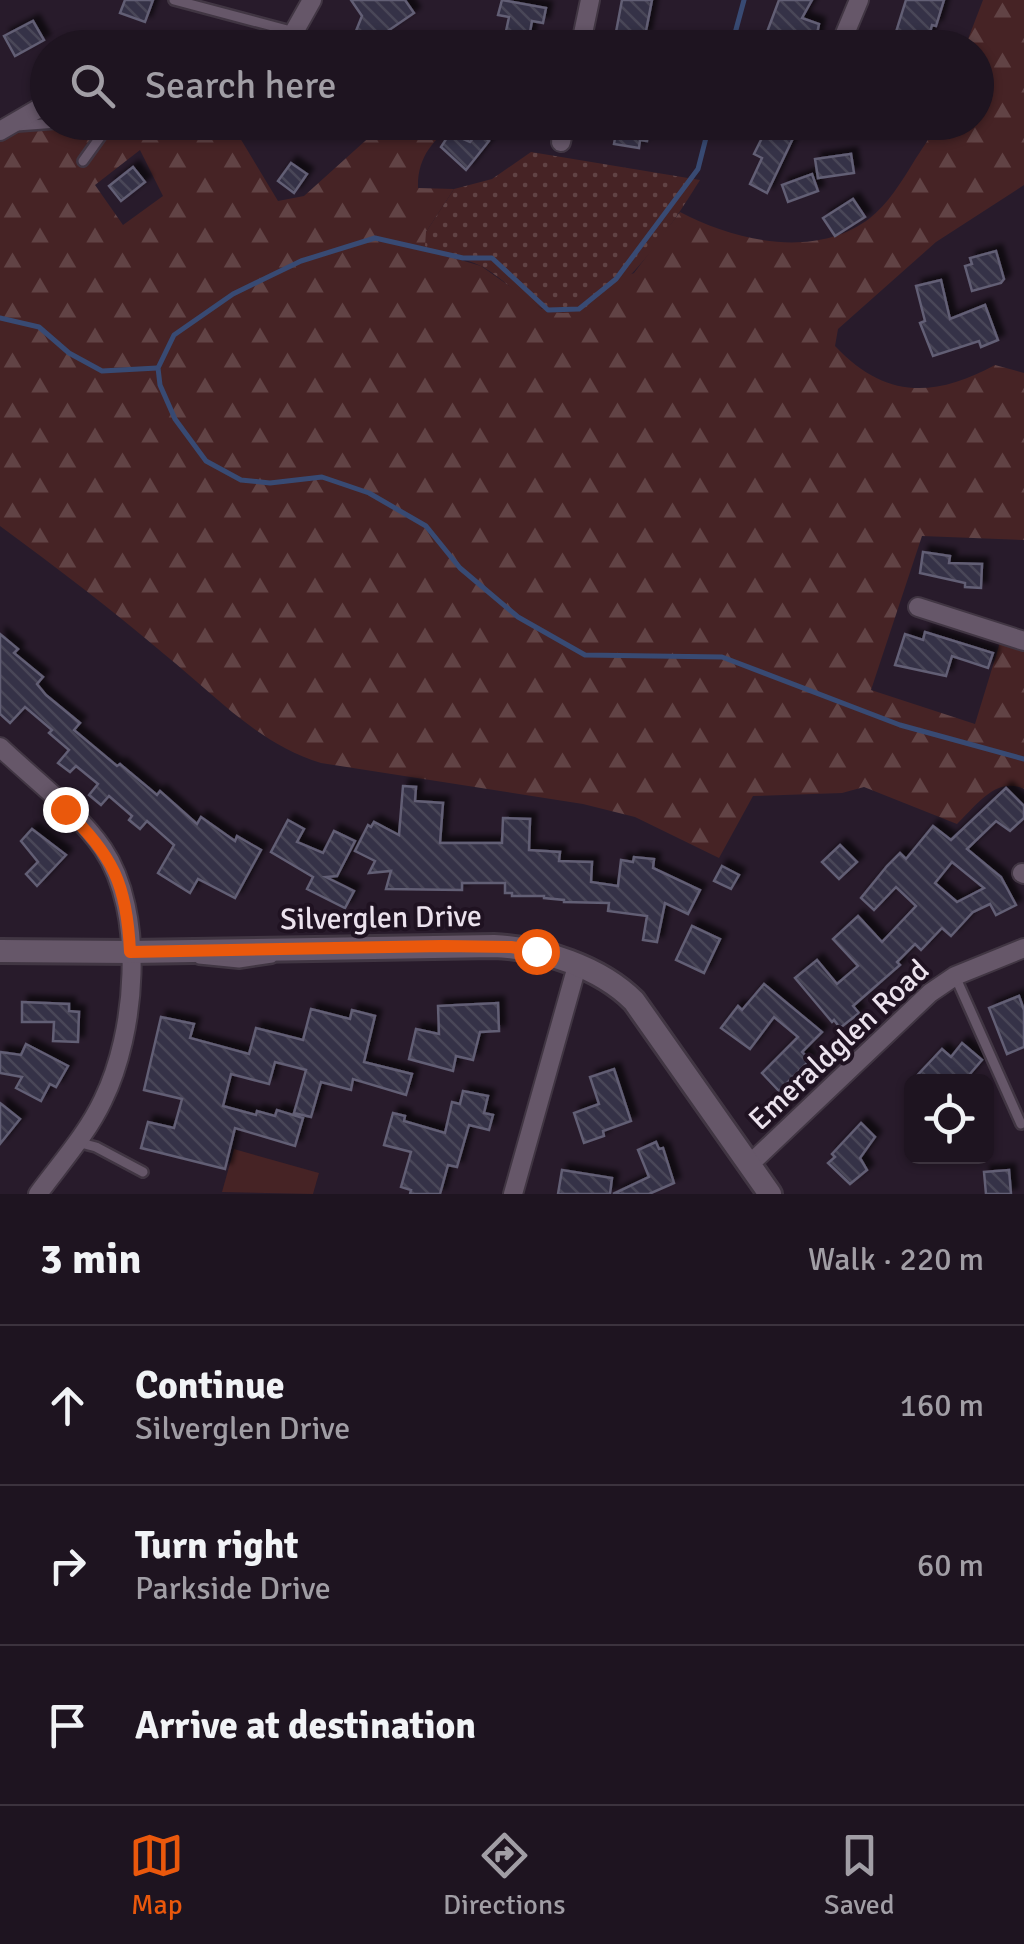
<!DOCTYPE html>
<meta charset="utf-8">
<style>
body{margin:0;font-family:Signika,sans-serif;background:#261d29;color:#f1f3f6}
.controls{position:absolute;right:30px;bottom:30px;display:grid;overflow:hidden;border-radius:15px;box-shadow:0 2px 8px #0004}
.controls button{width:90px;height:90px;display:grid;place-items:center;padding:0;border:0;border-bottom:2px solid #3c333e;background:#1e1420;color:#f1f3f6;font:50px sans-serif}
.stop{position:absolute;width:30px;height:30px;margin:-22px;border:8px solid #ea580c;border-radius:50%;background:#fff}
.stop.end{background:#ea580c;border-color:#fff;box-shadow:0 2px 10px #0008}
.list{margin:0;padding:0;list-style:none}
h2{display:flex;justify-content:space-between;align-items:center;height:130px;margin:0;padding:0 40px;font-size:42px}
h2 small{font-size:32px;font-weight:400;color:#a19ea5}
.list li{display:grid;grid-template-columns:65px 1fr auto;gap:30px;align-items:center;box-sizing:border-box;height:160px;padding:0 40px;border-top:2px solid #3c333e}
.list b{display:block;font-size:38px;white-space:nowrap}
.list p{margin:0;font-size:32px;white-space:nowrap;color:#a19ea5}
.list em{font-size:32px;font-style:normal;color:#a19ea5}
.icon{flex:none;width:55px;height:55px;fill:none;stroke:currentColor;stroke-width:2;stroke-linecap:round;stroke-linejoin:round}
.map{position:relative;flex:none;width:1024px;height:1194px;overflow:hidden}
.search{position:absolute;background:#1e1420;box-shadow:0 2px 8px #0004;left:30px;right:30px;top:30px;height:110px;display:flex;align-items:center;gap:25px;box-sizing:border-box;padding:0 35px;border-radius:55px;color:#a19ea5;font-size:38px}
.sheet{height:610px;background:#1e1420}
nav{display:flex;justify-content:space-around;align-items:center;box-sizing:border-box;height:140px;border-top:2px solid #3c333e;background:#1e1420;font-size:28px;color:#a19ea5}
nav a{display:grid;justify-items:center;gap:5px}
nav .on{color:#ea580c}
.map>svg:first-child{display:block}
.grass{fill:#462325}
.forest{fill:url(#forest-firs);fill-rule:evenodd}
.park{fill:url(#park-dots)}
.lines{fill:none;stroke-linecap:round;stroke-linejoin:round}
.stream{stroke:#384a73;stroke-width:5}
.building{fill:url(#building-back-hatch);stroke:#625e74;stroke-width:2.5;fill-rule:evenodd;filter:url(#shadow)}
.service-casing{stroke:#413643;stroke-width:14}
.minor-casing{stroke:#413643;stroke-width:22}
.tertiary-casing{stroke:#413643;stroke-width:28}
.service{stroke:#665769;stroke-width:9}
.minor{stroke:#665769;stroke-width:18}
.tertiary{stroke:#665769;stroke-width:22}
.route{stroke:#ea580c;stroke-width:12}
.labels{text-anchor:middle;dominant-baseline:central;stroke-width:8;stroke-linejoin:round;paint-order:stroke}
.street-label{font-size:30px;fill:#ebe2ed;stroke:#1f1221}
</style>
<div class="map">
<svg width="1024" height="1194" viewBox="0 0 1024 1194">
<defs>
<pattern id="forest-firs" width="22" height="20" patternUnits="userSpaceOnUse" patternTransform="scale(2.5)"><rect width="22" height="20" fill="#462325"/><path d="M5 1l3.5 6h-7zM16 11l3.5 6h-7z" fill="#614345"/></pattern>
<pattern id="park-dots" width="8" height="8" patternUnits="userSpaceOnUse" patternTransform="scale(2.5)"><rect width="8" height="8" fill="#462325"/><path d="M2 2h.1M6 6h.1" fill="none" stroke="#614345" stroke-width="1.8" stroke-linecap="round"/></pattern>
<pattern id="building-back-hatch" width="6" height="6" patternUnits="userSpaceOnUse" patternTransform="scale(2.5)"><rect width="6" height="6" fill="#363246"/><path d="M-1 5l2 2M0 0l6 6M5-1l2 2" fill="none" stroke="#4a4658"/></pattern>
<filter id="shadow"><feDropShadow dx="6" dy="-6" stdDeviation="2.5" flood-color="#0009"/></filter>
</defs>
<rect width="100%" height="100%" fill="#281b2b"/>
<polygon class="grass" points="234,1149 319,1173 313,1194 222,1192"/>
<path class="forest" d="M983,0H1024V185L936,242L838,329L835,346C885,399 934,398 995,365L1024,373V540L922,536L871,690L975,724L1002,636L1024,643V789C996,776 976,806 957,824L864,787L842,793L753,796L719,858L635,817L583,804L321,763C258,744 214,694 164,654C111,609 56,567 0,526V131L47,103L48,122L231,123L278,201L304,196L385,123H458C433,138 417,158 418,188L454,189L426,232L447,256L481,266L542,309L634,273L680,212C735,241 815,260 870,218C888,204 902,181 913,163C921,150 931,137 936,123L976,122V48L965,47ZM140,150L163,196L123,225L95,185Z"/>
<path class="park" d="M531,152L700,180C674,221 611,325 553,312C527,306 506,280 483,267C465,258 443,255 425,246L426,232L454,189L492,179Z"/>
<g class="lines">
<g class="stream">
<polyline points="731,48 744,0"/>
<polyline points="710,122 698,169 616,279 579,309 548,310 492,258 463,258 375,238 301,261 233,294 174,335 158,368 160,385 175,419 206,461 241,480 270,483 322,477 369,493 426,526 460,568 518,617 585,655 722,657 900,725 1024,759"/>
<polyline points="0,318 39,327 69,353 102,371 157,368"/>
</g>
</g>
<g class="building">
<polygon points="125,0 153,0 145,22 120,13"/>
<polygon points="351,0 405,0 414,13 379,37 402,48 358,48 360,44 352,41 362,16"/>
<polygon points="502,0 546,8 543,23 532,21 527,48 498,48 505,36 509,17 498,15"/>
<polygon points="622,0 652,0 645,36 634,34 631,48 613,48"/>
<polygon points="779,0 812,0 802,18 819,24 815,44 803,41 801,48 761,48"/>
<polygon points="906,0 944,0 936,26 932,25 926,48 891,48"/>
<polygon points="33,21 44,40 15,56 4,36"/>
<polygon points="618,122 650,122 647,141 640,140 639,148 614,144"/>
<polygon points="769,124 794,136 767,193 750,184 762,158 754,154"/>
<polygon points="478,132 489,141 466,170 441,147 450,133 470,142"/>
<polygon points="851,154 854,173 818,178 815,159"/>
<polygon points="291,163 307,174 294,193 278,181"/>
<polygon points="133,167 145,182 121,201 109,186"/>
<polygon points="812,174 818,191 788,202 782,185"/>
<polygon points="853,199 865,217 835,236 823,218"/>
<polygon points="996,251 1004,279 1001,283 972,291 965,266 972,264 970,258"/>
<polygon points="941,280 950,319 985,305 998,340 981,347 979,341 933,356 920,323 925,321 916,286"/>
<polygon points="923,552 950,556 949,563 982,564 981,588 965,587 965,583 920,573"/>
<polygon points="925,632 993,653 988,668 952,656 946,676 895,665 905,634 923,640"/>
<polygon points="0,634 18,649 14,653 43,677 37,684 46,695 80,723 74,730 117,766 120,764 157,795 160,791 197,824 201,817 235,841 237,836 261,850 235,898 198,879 190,893 158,873 174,845 147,821 140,829 129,820 132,816 109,796 101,805 89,795 98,784 76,766 70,772 58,763 69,750 49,733 52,730 25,707 10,723 0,714"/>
<polygon points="403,786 416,787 415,801 443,803 440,843 502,843 503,818 530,819 529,850 560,852 559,861 592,862 591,882 618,886 621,860 633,862 634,857 654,859 653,868 700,890 688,914 665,903 657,942 643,940 647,916 608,911 609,903 564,902 564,900 544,898 544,896 512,896 512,893 505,893 505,883 462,883 462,890 386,889 391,871 369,873 375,861 355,851 368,825 371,827 374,822 399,835"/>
<path d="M1006,788L1024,806V818L1010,831L996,821L967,849L1001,877L1016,905L996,915L990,904L973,912L951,936L942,928L921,950L915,944L897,962L900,965L853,1006L859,1013L840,1028L834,1020L832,1022L795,978L817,960L837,984L858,966L833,939L858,916L882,942L916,906L896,887L874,910L861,898L887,866L900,853L906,859L933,826L951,840ZM952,862L984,888L957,902L935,883Z"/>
<polygon points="288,820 304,829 297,842 323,853 334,831 355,841 337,876 326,877 354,891 345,908 307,889 313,877 271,852"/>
<polygon points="32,829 66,855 37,886 26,874 38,862 21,841"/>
<polygon points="840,845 857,862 839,879 822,862"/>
<polygon points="722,866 739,875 731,889 714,881"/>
<polygon points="692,926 720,939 704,973 676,960"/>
<polygon points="764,984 822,1032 802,1052 810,1060 779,1091 762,1073 798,1037 774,1017 750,1049 721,1028 738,1006 742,1010"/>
<polygon points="1019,996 1024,1010 1024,1047 1007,1054 989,1008"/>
<polygon points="22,1002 69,1004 69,1011 79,1012 78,1042 53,1041 54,1022 22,1022"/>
<polygon points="498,1003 499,1031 480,1032 473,1060 456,1056 453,1071 409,1059 416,1029 439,1034 438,1006"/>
<polygon points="311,1009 350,1019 352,1010 375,1016 364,1062 412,1074 406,1095 353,1079 351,1090 321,1082 311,1117 294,1113 306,1070 275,1062 269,1084 231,1074 223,1106 256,1115 257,1111 275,1116 277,1110 303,1118 295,1146 235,1128 225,1169 141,1148 148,1122 174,1128 182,1099 144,1090 161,1017 194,1024 190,1038 249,1054 256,1028 303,1040"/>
<polygon points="962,1043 982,1060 963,1082 911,1082 942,1049 951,1057"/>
<polygon points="26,1044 68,1066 56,1087 50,1084 41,1101 16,1088 22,1077 0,1073 0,1052 21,1055"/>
<polygon points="614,1069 631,1121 603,1131 604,1136 584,1143 574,1113 599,1104 590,1077"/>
<polygon points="463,1091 488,1096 484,1113 493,1115 489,1130 469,1125 457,1167 448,1165 440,1194 410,1194 411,1190 401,1187 411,1152 384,1145 393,1113 405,1116 404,1121 445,1133 452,1102 460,1104"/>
<polygon points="0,1103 20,1119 0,1144"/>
<polygon points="861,1123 875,1137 860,1158 867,1170 850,1184 828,1163 835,1157 832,1154"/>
<polygon points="656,1142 659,1149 663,1148 674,1183 649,1194 613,1194 649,1177 638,1150"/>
<polygon points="562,1170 612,1178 610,1194 558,1194"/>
<polygon points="1009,1170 1011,1194 986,1194 984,1172"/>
</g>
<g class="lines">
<defs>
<g id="service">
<polyline points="174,0 291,31"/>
<polyline points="322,122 324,131"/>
<polyline points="17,126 70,122"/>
<polyline points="83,161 111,122"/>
<polyline points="199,959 239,963 272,958"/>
<polyline points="955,976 1021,1124"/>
<polyline points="77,1142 96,1147 143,1172"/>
</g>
<g id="minor">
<polyline points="273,48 294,32 312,0"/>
<polyline points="580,48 590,0"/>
<polyline points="839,48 859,0"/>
<polyline points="0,131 48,103"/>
<polyline points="561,142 565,122"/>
<polyline points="918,607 1024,641"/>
<path d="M0,747C32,778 78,812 103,849C146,913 136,1033 103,1100C87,1134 60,1164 38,1194"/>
<polyline points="1022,873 1024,874"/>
<polyline points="750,1164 930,993 955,976 1024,948"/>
<polyline points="513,1194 577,966"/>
</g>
<path id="tertiary" d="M0,951L131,952L494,946C542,948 600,967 634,1001L770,1194"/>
</defs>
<use href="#service" class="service-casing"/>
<use href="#minor" class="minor-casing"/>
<use href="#tertiary" class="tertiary-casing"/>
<use href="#service" class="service"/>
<use href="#minor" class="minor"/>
<use href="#tertiary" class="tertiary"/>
</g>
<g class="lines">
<path class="route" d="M65,809C113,857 127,883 130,952L443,946L511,947L536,951"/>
</g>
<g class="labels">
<g class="street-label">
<text transform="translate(381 918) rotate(-1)">Silverglen Drive</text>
<text transform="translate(839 1045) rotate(-43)">Emeraldglen Road</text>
</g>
</g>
</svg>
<div class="controls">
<button><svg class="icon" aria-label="locate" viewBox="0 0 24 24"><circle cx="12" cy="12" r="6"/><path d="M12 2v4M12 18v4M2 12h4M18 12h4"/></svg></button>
</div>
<div class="stop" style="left:536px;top:951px"></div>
<div class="stop end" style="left:65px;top:809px"></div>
<div class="search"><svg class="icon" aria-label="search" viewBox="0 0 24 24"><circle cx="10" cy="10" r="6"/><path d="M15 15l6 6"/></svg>Search here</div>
</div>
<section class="sheet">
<h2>3 min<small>Walk · 220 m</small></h2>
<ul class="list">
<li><svg class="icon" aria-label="ahead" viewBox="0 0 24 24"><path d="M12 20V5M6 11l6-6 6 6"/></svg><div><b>Continue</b><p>Silverglen Drive</p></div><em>160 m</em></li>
<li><svg class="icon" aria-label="right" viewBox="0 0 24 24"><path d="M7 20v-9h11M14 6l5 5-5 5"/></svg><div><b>Turn right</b><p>Parkside Drive</p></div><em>60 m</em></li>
<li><svg class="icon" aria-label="arrive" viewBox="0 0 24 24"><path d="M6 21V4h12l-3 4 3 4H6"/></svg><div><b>Arrive at destination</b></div></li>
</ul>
</section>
<nav>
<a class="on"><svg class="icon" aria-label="map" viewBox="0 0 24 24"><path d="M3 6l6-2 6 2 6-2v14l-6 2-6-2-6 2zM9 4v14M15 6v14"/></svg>Map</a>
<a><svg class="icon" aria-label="directions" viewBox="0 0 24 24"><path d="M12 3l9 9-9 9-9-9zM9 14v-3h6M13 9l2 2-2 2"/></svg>Directions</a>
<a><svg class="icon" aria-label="saved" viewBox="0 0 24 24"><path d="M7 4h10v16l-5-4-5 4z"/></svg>Saved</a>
</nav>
